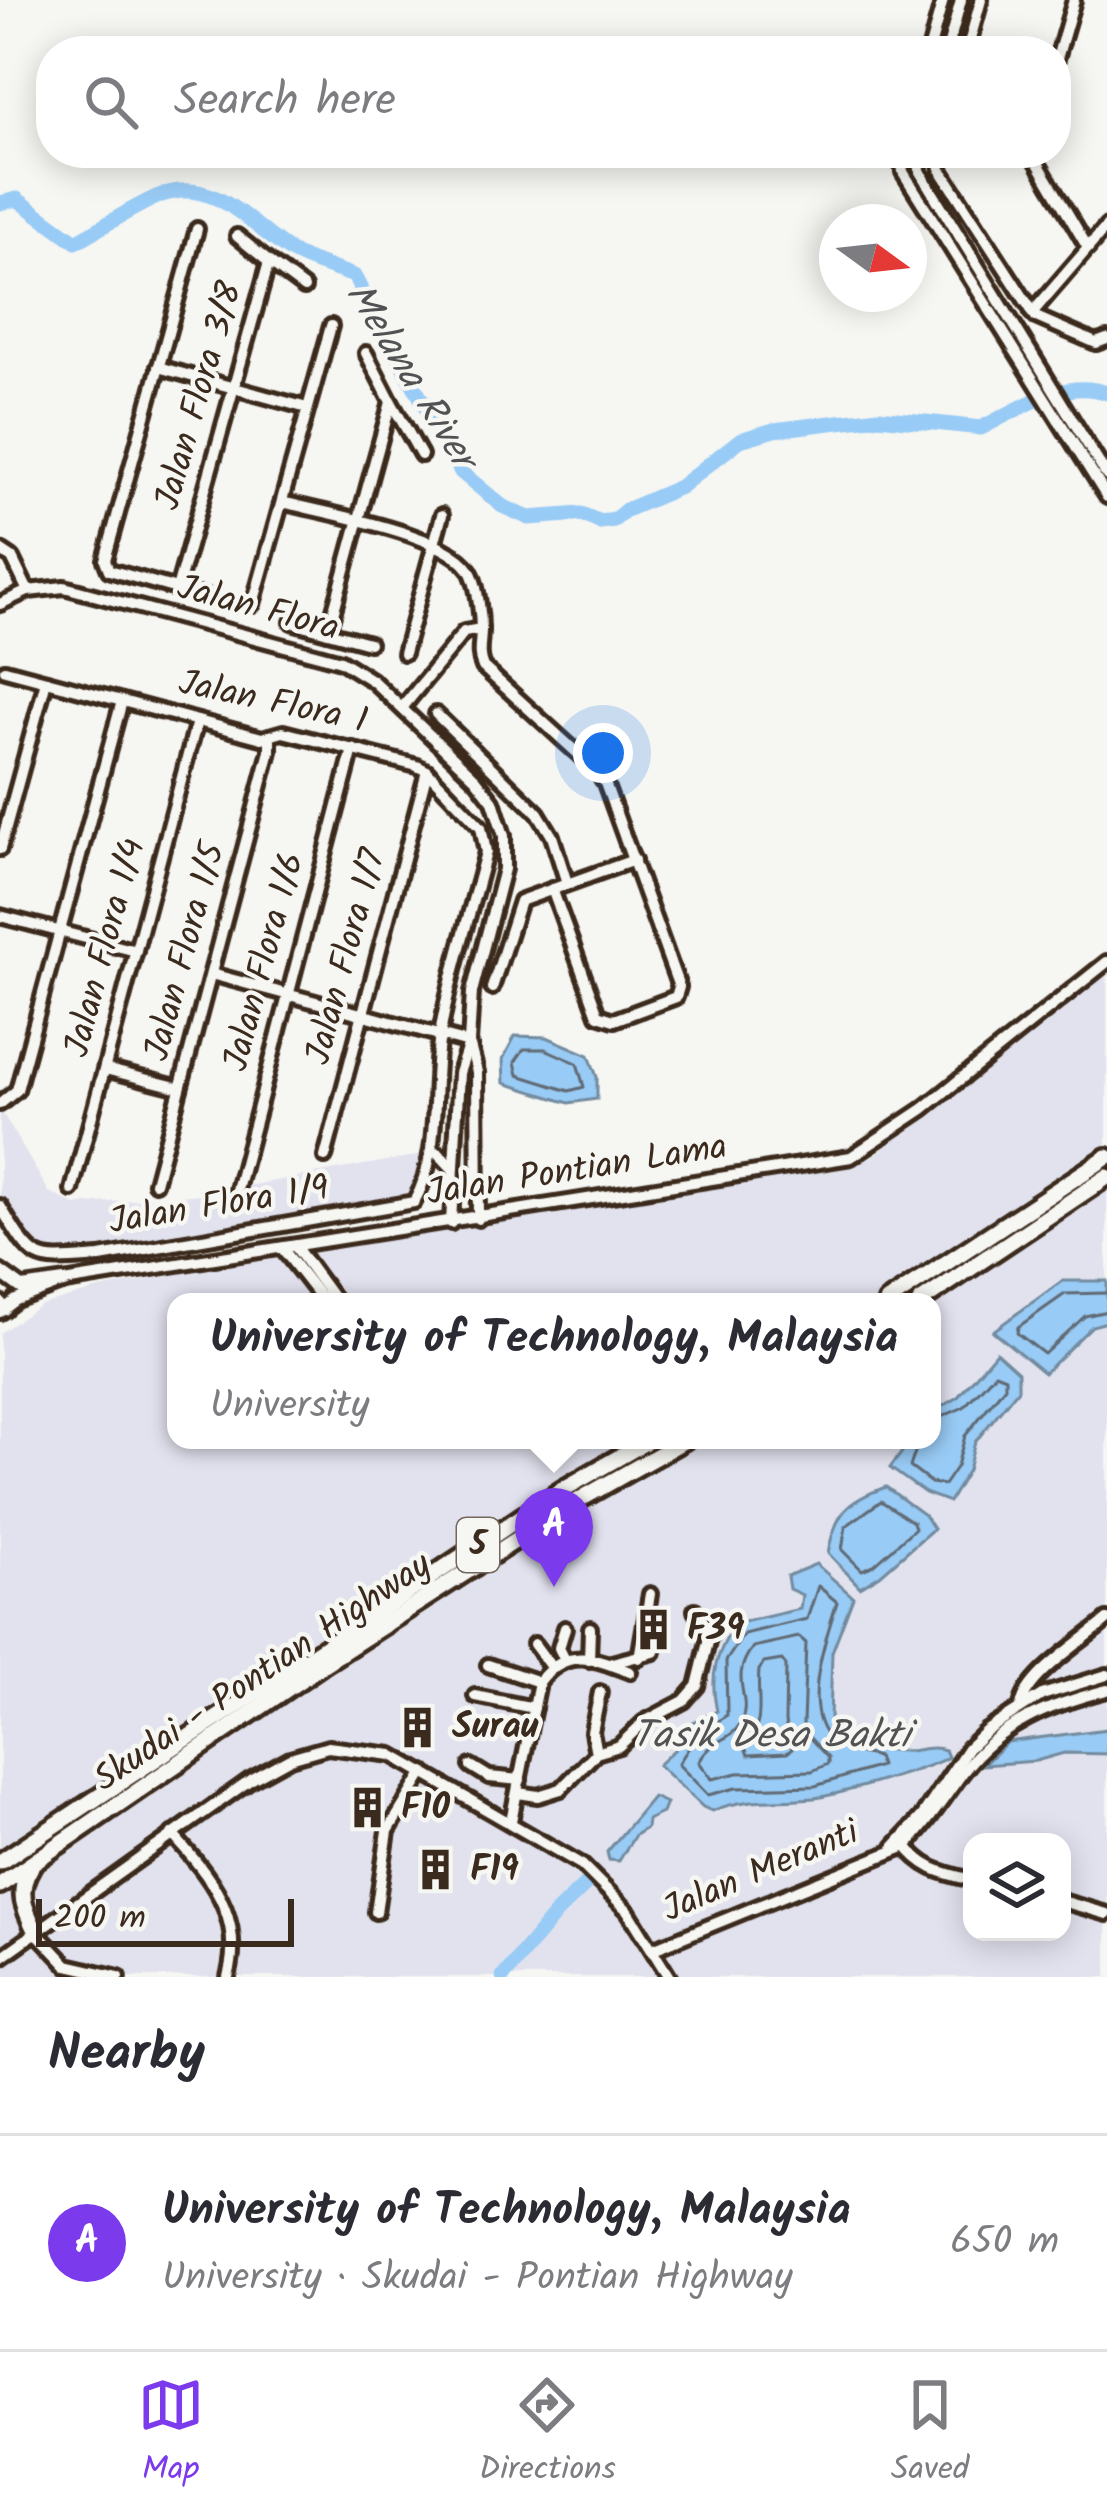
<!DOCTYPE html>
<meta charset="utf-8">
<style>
body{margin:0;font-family:Kalam,sans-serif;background:#f7f7f7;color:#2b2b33}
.controls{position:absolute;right:36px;bottom:36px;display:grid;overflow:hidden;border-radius:24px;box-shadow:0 6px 30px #0003}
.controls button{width:108px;height:108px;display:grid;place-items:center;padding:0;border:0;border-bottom:3px solid #e1e1e2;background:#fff;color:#2b2b33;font:60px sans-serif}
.compass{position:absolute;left:819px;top:204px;width:108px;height:108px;border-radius:50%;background:#fff;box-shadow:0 6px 30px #0003;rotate:105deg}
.scale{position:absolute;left:36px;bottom:30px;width:258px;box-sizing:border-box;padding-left:12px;border:6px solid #3b2a1e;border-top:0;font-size:33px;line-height:42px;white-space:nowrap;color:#3b2a1e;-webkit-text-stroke:9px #f6f6f2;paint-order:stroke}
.you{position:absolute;left:603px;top:753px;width:42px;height:42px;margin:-30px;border:9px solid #fff;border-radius:50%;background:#1a73e8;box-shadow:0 0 0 18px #1a73e833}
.badge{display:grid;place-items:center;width:78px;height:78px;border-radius:50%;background:#7c3aed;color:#fff;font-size:39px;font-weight:700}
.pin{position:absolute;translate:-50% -99px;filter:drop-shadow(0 3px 6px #0008)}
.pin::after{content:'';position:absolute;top:63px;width:42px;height:36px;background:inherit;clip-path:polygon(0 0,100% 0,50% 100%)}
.popup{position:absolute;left:167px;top:1293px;width:774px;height:156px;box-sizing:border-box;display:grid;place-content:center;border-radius:24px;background:#fff;filter:drop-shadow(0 3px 9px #0005);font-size:39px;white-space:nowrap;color:#7c7c81}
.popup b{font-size:45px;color:#2b2b33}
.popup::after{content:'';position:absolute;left:50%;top:100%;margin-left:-24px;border:24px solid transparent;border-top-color:#fff}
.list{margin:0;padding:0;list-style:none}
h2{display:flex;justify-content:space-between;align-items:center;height:156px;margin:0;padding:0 48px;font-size:51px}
h2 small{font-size:39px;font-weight:400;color:#7c7c81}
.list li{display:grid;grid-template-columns:78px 1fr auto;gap:36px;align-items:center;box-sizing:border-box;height:216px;padding:0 48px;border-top:3px solid #e1e1e2}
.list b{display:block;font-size:45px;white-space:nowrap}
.list p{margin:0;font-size:39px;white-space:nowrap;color:#7c7c81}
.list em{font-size:39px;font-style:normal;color:#7c7c81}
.icon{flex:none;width:66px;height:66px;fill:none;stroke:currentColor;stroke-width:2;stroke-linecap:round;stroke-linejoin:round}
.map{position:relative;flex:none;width:1107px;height:1977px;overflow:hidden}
.search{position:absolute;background:#fff;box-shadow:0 6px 30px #0003;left:36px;right:36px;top:36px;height:132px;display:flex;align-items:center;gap:30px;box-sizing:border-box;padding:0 42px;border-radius:48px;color:#7c7c81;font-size:45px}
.sheet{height:372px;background:#fff}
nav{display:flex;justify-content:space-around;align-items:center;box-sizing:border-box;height:168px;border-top:3px solid #e1e1e2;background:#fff;font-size:33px;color:#7c7c81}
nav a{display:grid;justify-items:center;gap:6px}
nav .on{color:#7c3aed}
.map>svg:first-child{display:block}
.built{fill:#e1e2ee;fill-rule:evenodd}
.water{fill:#98cbf5;stroke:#738b9f;stroke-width:3}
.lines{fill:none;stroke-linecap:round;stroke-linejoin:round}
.shore{stroke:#606a74;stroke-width:3}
.river{stroke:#98cbf5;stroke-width:15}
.minor-casing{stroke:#3b2a1e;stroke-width:20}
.major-casing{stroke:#3b2a1e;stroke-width:21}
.highway-casing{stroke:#3b2a1e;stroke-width:24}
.minor{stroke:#f6f6f2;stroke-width:10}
.major{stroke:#f6f6f2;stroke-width:12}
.highway{stroke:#f6f6f2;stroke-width:15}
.labels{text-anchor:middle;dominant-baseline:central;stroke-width:9;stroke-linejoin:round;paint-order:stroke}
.shield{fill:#f6f6f2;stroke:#73675e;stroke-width:3}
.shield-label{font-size:33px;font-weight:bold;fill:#3b2a1e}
.street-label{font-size:36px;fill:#3b2a1e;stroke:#f6f6f2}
.poi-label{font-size:36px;font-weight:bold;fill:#3b2a1e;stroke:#f6f6f2;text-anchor:start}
.water-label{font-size:39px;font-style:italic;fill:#525254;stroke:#f6f6f2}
</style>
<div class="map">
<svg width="1107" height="1977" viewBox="0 0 1107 1977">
<rect width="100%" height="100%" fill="#f6f6f2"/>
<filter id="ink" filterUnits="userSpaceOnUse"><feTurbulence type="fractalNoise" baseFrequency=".00833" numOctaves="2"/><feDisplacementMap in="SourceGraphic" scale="24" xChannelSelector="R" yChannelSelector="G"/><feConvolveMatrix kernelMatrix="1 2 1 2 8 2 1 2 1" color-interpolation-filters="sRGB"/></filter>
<g filter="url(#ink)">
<g class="built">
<path d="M1107,970V1977H0V1333L41,1305L99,1289L310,1249L872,1157ZM176,1302H932V1440H176ZM972,1842H1062V1932H972Z"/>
<polygon points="0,1109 49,1192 75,1205 201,1194 426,1154 416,1204 406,1209 42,1263 23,1249 0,1212"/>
</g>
<g class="water">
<polygon points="515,1036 547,1037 589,1055 597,1077 597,1099 569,1103 504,1083 503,1059"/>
<polygon points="1062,1281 1107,1281 1107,1322 1092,1326 1044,1373 993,1331"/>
<polygon points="996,1352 1018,1372 1018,1389 975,1442 968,1470 949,1502 925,1493 890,1468 911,1440 932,1440 932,1412 957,1398"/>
<path d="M886,1487L924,1515L933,1529L880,1575L860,1587L828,1553C836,1513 846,1501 886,1487Z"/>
<path d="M816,1564L853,1597L832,1652L830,1721C845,1739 880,1751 904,1751C919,1751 930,1745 945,1750L948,1757C934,1767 834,1796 814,1798C776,1802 748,1796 712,1811L703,1807L658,1765L676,1748L689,1724L717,1711C709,1675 716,1654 735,1624L800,1609L802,1595L789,1589L787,1576Z"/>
<polygon points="1107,1729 1107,1754 1064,1753 1036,1761 983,1765 1007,1742"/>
<polygon points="653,1797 666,1803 662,1813 647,1820 646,1828 635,1835 619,1861 609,1860 607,1852"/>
</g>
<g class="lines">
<g class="shore">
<polygon points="524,1049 545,1049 577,1063 584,1087 569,1091 518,1075 515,1062"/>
<polyline points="1107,1293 1065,1294 1018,1327 1017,1333 1044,1354 1085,1316 1107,1311"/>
<polyline points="919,1440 910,1467 931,1483 944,1485 957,1466 965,1436 1005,1386 1005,1377 995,1373 964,1407 932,1421"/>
<polygon points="881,1501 913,1522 915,1528 874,1565 862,1570 842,1550 846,1526"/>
<path d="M818,1586L837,1602C826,1638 799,1711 832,1741C843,1751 863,1753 877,1757L880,1766L815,1786L736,1788L708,1795L678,1764L698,1734L727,1715L726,1661L744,1634L807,1619Z"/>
<path d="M799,1637L806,1643L803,1724L809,1737L828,1758V1764L812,1771L738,1773L712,1779L699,1762C713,1737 732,1741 741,1722C753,1696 727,1680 753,1647Z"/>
<path d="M782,1660L786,1666L785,1722L792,1749L787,1753L748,1755L745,1747C767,1721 756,1701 759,1670L764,1663Z"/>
</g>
<g class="river">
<path d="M0,203L17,199L76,242C103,227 131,208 159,196C215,174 251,227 292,252C311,263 334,268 354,276L461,472L502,506L529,518L581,514L600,522L614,520L626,510L680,487L740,440L774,430L879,417L981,428C1020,409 1063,377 1107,393"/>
<polyline points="503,1977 557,1912 585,1885"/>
</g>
<defs>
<g id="minor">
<polyline points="929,51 943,0"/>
<polyline points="947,51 961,0"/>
<polyline points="967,51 981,0"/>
<polyline points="1056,62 1074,0"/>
<polyline points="901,153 903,172 1107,497"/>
<polyline points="919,153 920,172 1107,476"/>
<polyline points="939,153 941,170 1036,317 1096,343 1107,339"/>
<polyline points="1032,153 1088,248"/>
<polyline points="197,229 105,560 109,570 216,600"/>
<polyline points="237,236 269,262"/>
<polyline points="1032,313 1107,226"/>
<polyline points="158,367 307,408"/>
<polyline points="391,402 421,455"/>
<path d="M282,502C324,513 457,535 472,575C478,590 481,614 481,630C481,644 477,654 483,667L597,771L605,783L679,987L676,997L614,1020L598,1015L552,889"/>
<polyline points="0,550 12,558 28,591"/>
<polyline points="177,589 269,262 304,288"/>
<polyline points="0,604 28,591 64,587 341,661 373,681 476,779 493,801 504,836 504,869 472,992 469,1043 459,1073 451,1223"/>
<polyline points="253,604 331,326"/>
<polyline points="292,622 328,632 391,402 366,353"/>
<polyline points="328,632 369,643"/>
<polyline points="404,653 442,515"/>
<polyline points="402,708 464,632 481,629"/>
<polyline points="436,714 538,813 552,836 567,883"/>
<polyline points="0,849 46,681"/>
<polyline points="0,916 136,951"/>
<polyline points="211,974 469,1043"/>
<polyline points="492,988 520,901 634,860"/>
<polyline points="470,1046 477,1072 478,1219"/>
<polyline points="105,1069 180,1088"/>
<polyline points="0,1104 17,1090 122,701"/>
<polyline points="438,1153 453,1169"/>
<polyline points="325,1157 427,771"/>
<polyline points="155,1183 270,751 270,736"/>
<polyline points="72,1190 197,721"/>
<polyline points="237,1190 353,749"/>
<path d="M0,1206C36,1265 32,1262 100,1257L414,1202C442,1153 431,1089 440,1035C450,974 471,912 486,852L481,827L427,771L417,766L283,732L262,738L5,670"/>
<polyline points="295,1246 336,1302"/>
<polyline points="282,1248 324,1302"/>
<polyline points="0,1312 16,1300 64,1282 851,1157 923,1109 1107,962"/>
<polyline points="534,1644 551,1667"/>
<polyline points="639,1658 650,1594"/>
<polyline points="565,1660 559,1648 565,1628"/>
<polyline points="589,1660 590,1628"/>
<polyline points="612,1663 654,1652"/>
<polyline points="488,1665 539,1682"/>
<polyline points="475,1696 534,1708"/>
<path d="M1021,1707C1024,1677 1083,1641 1107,1620"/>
<polyline points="596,1753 592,1732 600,1692"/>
<polyline points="471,1766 489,1777 520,1780"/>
<polyline points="518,1793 538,1796 561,1789 596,1753 619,1746 644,1722 684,1701 697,1686 710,1634 695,1610"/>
<path d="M511,1821L539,1682C566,1647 594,1658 630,1672"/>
<path d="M172,1834C209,1875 245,1917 228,1977"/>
<path d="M904,1843C922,1869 943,1873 972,1880"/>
<polyline points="894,1847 923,1815 968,1748 986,1731 1042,1695 1107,1675"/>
<polyline points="1062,1901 1107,1914"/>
<polyline points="376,1912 388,1831 424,1772"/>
<polyline points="36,1932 67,1965 119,1977"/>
<path d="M653,1949L906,1846C929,1822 944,1798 963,1772C998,1724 1052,1704 1107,1690"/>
<polyline points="0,1958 250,1780 290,1758 328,1747 392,1755 582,1865 628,1911 669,1977"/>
</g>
<g id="major">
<polyline points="0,1272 22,1288 64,1282"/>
<polyline points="0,1303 4,1309"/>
</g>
<g id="highway">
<polyline points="887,1302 1107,1157"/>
<polyline points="920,1302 1107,1177"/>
<polyline points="0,1862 562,1490 649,1440"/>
<path d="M31,1867C16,1891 24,1908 36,1932"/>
<polyline points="0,1885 322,1665 572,1504 685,1440"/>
</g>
</defs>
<use href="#minor" class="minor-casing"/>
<use href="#major" class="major-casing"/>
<use href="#highway" class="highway-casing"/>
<use href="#minor" class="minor"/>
<use href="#major" class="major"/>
<use href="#highway" class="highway"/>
</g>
</g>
<defs>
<symbol id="building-bare" viewBox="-9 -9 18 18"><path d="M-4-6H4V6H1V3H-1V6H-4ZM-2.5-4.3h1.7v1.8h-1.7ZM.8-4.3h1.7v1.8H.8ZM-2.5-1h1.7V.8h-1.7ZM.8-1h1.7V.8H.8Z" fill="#3b2a1e" stroke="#f6f6f2" stroke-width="2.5" paint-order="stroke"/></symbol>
</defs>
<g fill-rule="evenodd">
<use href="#building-bare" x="624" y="1600" width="59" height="59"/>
<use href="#building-bare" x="388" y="1698" width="59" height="59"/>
<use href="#building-bare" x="338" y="1778" width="59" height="59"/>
<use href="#building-bare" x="406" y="1840" width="59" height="59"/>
</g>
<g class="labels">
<rect class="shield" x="457" y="1518" width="42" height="54" rx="9"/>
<g class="shield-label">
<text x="478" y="1545">5</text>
</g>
<g class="street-label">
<text transform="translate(200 396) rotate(-74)">Jalan Flora 3/8</text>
<text transform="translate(258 609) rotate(15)">Jalan Flora</text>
<text transform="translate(273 703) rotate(12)">Jalan Flora 1</text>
<text transform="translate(106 948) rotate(-75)">Jalan Flora 1/4</text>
<text transform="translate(186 952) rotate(-75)">Jalan Flora 1/5</text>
<text transform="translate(347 957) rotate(-75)">Jalan Flora 1/7</text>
<text transform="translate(265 962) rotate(-75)">Jalan Flora 1/6</text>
<text transform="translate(577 1171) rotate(-9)">Jalan Pontian Lama</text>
<text transform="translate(219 1206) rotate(-9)">Jalan Flora 1/9</text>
<text transform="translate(263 1673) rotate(-34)">Skudai - Pontian Highway</text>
<text transform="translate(761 1872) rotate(-23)">Jalan Meranti</text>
</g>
<g class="poi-label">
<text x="687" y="1629">F39</text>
<text x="452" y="1727">Surau</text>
<text x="401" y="1808">F10</text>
<text x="470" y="1870">F19</text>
</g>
<g class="water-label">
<text transform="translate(409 376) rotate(58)">Melana River</text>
<text x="771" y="1737">Tasik Desa Bakti</text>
</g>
</g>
</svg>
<div class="controls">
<button><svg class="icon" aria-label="layers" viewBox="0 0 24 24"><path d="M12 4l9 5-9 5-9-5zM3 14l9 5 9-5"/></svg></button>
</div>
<svg class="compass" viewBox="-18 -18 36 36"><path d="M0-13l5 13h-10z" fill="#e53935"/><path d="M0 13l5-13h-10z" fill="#7c7c81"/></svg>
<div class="scale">200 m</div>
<div class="you"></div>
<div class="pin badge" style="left:554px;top:1587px">A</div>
<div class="popup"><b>University of Technology, Malaysia</b>University</div>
<div class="search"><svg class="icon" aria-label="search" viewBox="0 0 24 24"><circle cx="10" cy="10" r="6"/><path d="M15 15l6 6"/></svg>Search here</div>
</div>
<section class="sheet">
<h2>Nearby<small></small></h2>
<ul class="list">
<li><span class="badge">A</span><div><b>University of Technology, Malaysia</b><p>University · Skudai - Pontian Highway</p></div><em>650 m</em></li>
</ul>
</section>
<nav>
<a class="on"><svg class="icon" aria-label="map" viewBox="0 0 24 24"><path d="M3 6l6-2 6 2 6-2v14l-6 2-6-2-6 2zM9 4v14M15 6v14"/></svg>Map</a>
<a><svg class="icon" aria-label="directions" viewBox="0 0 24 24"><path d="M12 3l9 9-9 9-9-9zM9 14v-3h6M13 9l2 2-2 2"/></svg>Directions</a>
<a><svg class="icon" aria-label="saved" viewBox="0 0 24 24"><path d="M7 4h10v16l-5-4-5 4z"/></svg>Saved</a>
</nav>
